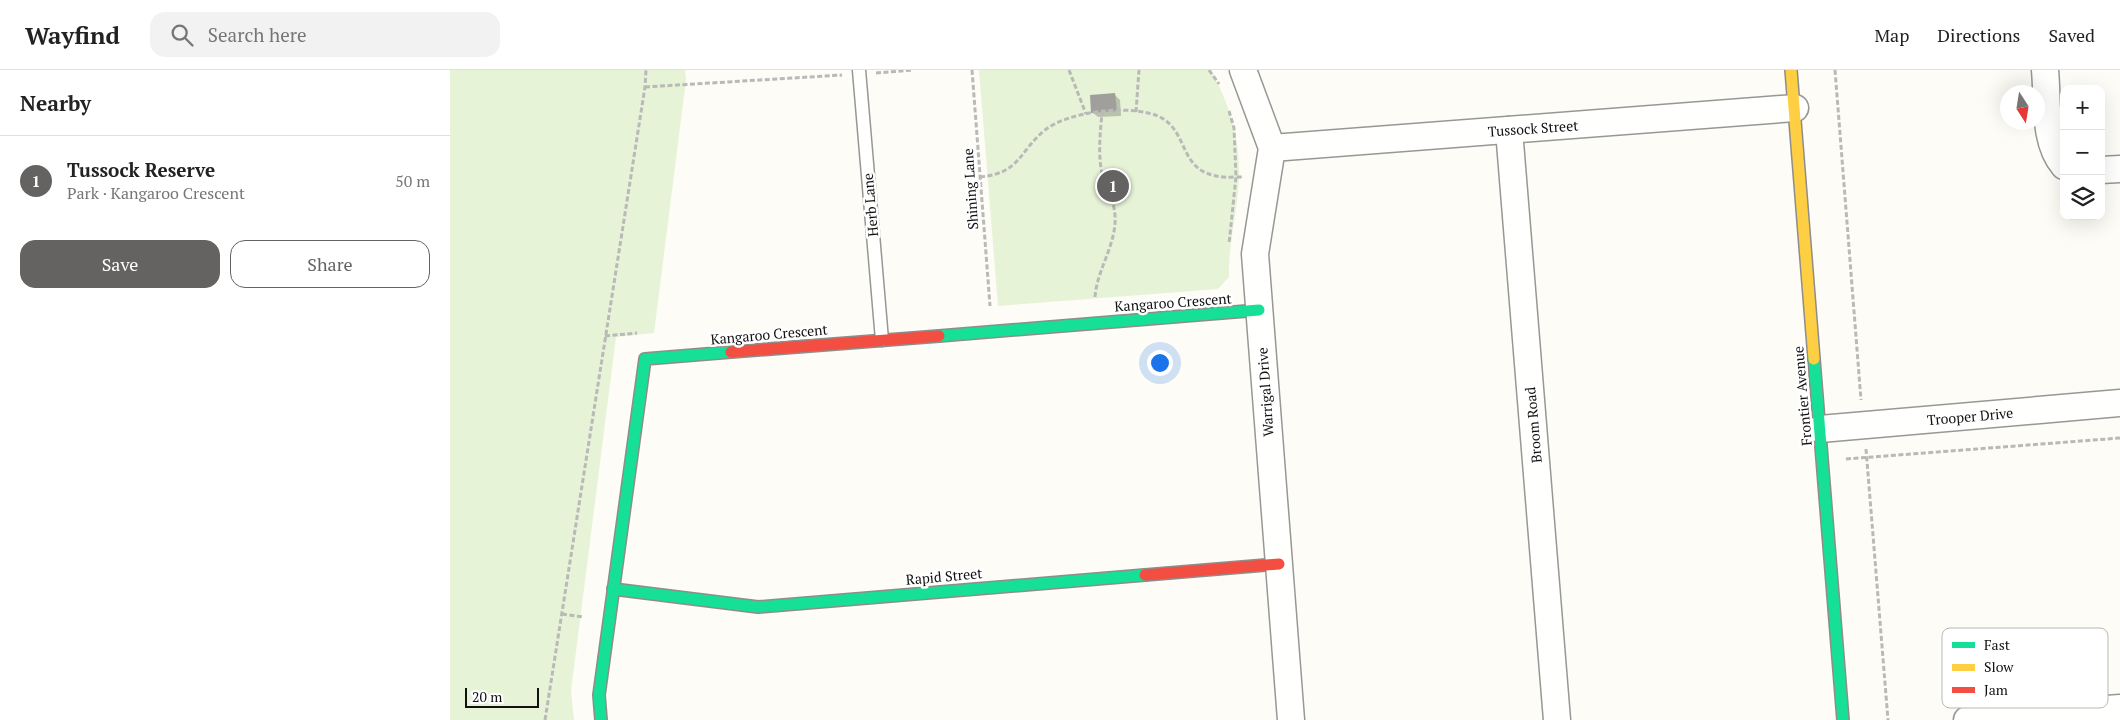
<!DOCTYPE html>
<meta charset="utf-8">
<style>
body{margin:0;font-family:"PT Serif",serif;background:#f2f2f2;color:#222}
.controls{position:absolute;right:15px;top:15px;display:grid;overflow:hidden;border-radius:10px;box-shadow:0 5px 20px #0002}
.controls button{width:45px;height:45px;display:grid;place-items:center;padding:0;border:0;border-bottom:1px solid #e0e0e0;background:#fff;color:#222;font:25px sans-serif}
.compass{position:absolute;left:1550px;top:15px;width:45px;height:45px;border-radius:50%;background:#fff;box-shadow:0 5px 20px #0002;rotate:168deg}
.scale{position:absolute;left:15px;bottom:12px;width:74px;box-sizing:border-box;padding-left:5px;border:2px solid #111;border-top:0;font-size:14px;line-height:18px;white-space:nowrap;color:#111;-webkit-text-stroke:4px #fff;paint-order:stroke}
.you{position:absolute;left:709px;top:292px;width:18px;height:18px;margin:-12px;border:4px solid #fff;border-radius:50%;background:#1a73e8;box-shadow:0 0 0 8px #1a73e833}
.badge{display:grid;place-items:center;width:32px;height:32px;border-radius:50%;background:#646362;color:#fff;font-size:16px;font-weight:700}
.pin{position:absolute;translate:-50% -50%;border:2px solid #fff;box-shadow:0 1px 5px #0006}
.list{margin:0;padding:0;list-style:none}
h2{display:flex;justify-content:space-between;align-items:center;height:65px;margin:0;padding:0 20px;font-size:21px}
h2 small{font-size:16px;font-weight:400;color:#767676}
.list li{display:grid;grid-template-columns:32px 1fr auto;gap:15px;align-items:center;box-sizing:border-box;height:90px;padding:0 20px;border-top:1px solid #e0e0e0}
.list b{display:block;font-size:19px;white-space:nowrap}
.list p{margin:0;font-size:16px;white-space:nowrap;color:#767676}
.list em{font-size:16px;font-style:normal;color:#767676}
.actions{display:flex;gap:10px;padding:15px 20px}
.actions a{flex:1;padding:11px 0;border:1px solid #646362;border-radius:15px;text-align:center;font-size:18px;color:#646362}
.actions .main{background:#646362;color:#fff}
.icon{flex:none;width:28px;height:28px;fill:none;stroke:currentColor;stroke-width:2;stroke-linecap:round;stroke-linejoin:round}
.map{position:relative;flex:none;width:1670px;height:650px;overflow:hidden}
header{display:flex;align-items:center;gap:30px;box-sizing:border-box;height:70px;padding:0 25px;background:#fff;border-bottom:1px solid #e0e0e0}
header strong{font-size:24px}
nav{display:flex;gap:28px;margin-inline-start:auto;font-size:18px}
.search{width:350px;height:45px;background:#f2f2f2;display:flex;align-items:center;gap:12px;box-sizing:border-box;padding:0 18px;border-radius:15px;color:#767676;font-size:19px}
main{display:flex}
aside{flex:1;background:#fff}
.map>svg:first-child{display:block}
.green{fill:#e7f3d7}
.shadow{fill:#0003}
.building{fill:#a19f9c}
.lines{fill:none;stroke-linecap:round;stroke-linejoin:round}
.lane-casing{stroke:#979795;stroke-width:15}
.street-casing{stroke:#979795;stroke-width:29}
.fast-casing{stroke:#8e8d8b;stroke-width:14}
.slow-casing{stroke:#8e8d8b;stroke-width:14}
.jam-casing{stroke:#8e8d8b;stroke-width:14}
.path{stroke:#b9b9b8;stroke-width:3;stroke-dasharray:5 2.5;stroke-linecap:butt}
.lane{stroke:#fffffe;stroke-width:12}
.street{stroke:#fffffe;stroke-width:26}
.fast{stroke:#16e098;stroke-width:11}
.slow{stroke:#ffcf43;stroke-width:11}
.jam{stroke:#f24e42;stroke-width:11}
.labels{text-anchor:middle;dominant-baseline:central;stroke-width:5;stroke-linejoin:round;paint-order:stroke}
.street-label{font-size:14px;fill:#111;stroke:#fff}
.key{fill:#fff;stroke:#b8b8b8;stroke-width:1}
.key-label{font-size:14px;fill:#111}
</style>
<header>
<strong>Wayfind</strong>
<div class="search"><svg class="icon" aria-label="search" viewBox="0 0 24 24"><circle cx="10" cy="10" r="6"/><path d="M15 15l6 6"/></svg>Search here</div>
<nav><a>Map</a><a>Directions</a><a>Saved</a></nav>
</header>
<main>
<aside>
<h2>Nearby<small></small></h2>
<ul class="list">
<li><span class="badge">1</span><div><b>Tussock Reserve</b><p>Park · Kangaroo Crescent</p></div><em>50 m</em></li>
</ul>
<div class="actions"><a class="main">Save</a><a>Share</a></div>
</aside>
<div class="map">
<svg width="1670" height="650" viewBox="0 0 1670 650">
<rect width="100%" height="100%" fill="#fdfcf7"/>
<g class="green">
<polygon points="0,0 235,0 236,10 204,263 166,267 121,621 124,650 0,650"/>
<path d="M529,0H761C780,35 791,71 789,111C787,144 778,175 779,207L768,219L548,236Z"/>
</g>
<polygon class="shadow" points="665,25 670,30 671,46 648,47 642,42"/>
<polygon class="building" points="665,23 667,41 641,43 640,25"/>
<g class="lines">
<defs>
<polyline id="lane" points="409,0 432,270"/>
<g id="street">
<polyline points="793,0 822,78 805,184 841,650"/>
<path d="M1595,0C1598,30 1593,72 1614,96"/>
<polyline points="1059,60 1107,650"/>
<polyline points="822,78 1345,38"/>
<polyline points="1651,100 1670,99"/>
<polyline points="1370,359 1670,333"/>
<polyline points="1517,650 1670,638"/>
</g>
<g id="fast">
<polyline points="489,266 809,240"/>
<polyline points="1364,289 1393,650"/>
<polyline points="163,519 308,537 695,505"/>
<polyline points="151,650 149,625 195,289 281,282"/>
</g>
<polyline id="slow" points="1341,0 1364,289"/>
<g id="jam">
<polyline points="281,282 489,266"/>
<polyline points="695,505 829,494"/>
</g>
</defs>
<use href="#lane" class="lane-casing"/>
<use href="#street" class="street-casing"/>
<use href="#fast" class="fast-casing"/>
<use href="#slow" class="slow-casing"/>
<use href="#jam" class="jam-casing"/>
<g class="path">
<polyline points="522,0 540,236"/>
<polyline points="619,0 636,44"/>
<polyline points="759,0 769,14"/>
<polyline points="1385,0 1411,330"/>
<polyline points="426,3 463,0"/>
<polyline points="195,17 392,5"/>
<polyline points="779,41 784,58 786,107 793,107"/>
<polyline points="686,42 689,0"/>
<path d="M530,107C571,103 569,81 595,60C618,42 671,36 698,43C747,53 719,111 786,107L779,174"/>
<path d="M645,227C647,199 667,174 665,145C664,130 656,118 652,104C648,84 650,64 652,43"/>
<polyline points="155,266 187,263"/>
<polyline points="1416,379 1438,650"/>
<polyline points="1396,389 1670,368"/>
<polyline points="112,544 133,547"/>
<polyline points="95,650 195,17 196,0"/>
</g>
<use href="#lane" class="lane"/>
<use href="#street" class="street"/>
<use href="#fast" class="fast"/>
<use href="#slow" class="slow"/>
<use href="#jam" class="jam"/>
</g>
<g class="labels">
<g class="street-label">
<text transform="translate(1083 58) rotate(-4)">Tussock Street</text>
<text transform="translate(520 119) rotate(-94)">Shining Lane</text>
<text transform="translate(420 135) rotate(-95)">Herb Lane</text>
<text transform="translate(723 232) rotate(-4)">Kangaroo Crescent</text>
<text transform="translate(319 264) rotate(-5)">Kangaroo Crescent</text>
<text transform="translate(815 322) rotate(-94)">Warrigal Drive</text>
<text transform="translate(1352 326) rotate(-95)">Frontier Avenue</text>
<text transform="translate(1520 346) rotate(-5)">Trooper Drive</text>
<text transform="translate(1083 355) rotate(-95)">Broom Road</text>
<text transform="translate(494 506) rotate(-5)">Rapid Street</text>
</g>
</g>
<rect x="1492" y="558" width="166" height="80" rx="8" class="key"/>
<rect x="1502" y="572" width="23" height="6" fill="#16e098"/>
<rect x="1502" y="594" width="23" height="7" fill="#ffcf43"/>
<rect x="1502" y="617" width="23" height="6" fill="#f24e42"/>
<g class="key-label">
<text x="1534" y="580">Fast</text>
<text x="1534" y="602">Slow</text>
<text x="1534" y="625">Jam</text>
</g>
</svg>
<div class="controls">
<button>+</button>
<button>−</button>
<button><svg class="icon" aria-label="layers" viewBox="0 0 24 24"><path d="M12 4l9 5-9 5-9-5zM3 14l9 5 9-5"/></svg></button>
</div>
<svg class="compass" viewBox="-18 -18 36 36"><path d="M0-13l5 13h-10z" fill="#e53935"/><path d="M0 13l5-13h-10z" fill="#767676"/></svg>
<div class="scale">20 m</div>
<div class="you"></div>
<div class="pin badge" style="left:663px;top:116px">1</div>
</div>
</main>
